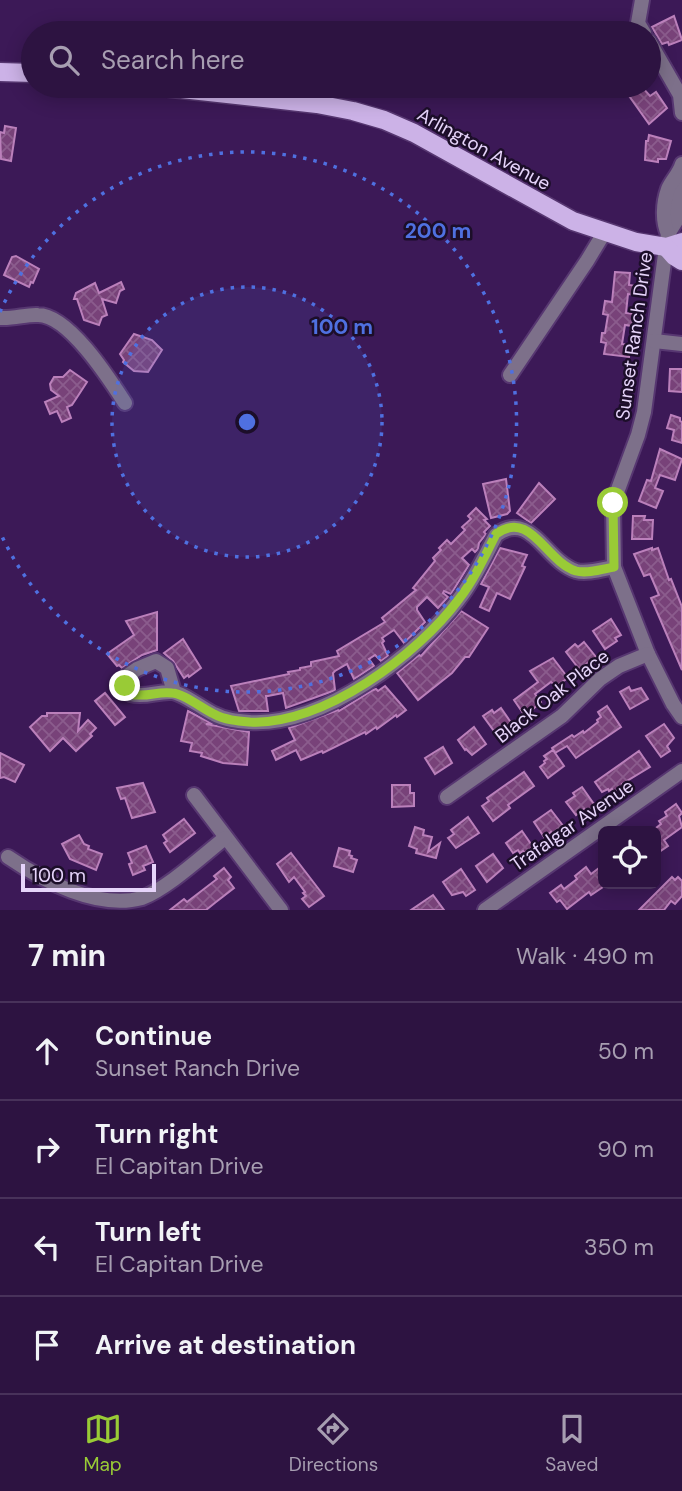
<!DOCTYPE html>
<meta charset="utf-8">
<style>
body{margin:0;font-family:"DM Sans",sans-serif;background:#39204c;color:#f1f3f6}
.controls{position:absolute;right:21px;bottom:21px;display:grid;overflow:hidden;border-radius:10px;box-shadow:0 4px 18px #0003}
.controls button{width:63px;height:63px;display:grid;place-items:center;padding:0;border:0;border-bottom:2px solid #48325a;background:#2d1341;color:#f1f3f6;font:35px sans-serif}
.scale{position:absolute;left:21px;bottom:18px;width:135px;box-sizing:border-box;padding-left:7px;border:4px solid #e6d4fa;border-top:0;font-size:19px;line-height:24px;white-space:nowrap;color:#e6d4fa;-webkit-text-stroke:5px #1c0e29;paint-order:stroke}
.stop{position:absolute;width:21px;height:21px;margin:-16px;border:5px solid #99cb36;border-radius:50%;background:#fff}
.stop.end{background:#99cb36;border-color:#fff;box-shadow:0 2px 7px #0008}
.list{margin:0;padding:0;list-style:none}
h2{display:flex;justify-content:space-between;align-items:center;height:91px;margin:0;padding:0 28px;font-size:30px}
h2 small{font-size:23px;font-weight:400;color:#a79eb1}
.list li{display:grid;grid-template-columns:46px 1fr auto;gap:21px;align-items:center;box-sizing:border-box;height:98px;padding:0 28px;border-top:2px solid #48325a}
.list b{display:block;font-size:26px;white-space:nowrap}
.list p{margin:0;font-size:23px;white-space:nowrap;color:#a79eb1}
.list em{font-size:23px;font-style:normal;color:#a79eb1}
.icon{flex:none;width:38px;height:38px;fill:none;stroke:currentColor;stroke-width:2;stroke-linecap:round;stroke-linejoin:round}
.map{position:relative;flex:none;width:682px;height:910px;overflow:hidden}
.search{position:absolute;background:#2d1341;box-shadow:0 4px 18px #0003;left:21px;right:21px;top:21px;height:77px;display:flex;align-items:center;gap:18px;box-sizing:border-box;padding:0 24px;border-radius:38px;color:#a79eb1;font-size:26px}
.sheet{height:483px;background:#2d1341}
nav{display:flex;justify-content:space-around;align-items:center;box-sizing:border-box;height:98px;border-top:2px solid #48325a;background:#2d1341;font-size:19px;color:#a79eb1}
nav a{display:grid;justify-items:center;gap:4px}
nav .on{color:#99cb36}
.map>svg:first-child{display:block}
.building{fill:url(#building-cross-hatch);stroke:#bb80bb;stroke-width:2}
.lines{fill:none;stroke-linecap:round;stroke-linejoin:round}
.minor-casing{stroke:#573771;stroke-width:18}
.major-casing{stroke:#573771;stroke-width:21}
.minor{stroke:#7d708a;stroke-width:14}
.major{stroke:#ccb2e7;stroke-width:18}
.route{stroke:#99cb36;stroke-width:9}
.ring{fill:none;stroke:#4f70e0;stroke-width:3.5;stroke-dasharray:3.5 7}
.labels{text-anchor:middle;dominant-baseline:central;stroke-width:5;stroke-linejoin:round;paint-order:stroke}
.street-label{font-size:19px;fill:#e6d4fa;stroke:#1c0e29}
.centre{fill:#4f70e0;stroke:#1c0e29;stroke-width:3.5}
.ring-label{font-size:21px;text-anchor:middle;font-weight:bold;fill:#4f70e0;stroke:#1c0e29;stroke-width:5;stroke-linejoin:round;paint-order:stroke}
</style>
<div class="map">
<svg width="682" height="910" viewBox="0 0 682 910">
<defs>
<pattern id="building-cross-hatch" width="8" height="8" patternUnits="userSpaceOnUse" patternTransform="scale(1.75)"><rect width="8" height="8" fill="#784279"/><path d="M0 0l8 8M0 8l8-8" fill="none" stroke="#8b5c8d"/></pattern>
</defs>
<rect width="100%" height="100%" fill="#3c1957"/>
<g class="building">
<polygon points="674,16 682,40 669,45 668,42 662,44 652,27"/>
<polygon points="622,86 641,86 650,96 656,92 667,108 649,124"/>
<polygon points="5,126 16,128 11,161 1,159 0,132 4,133"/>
<polygon points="649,135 671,141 666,159 658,159 658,162 645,160 646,141 648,141"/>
<polygon points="16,256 39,269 33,283 31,282 29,287 4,275 12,257"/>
<polygon points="615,272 630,273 629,285 637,286 636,295 628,294 626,313 634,314 632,326 625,325 622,344 630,345 629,357 604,354 606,343 601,342 602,333 605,333 608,315 603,314 605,301 612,302"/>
<polygon points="121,282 124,289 120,291 116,303 102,299 107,315 102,317 99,325 84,320 77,299 74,299 76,293 95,283 99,293"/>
<polygon points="134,334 152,340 162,350 148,372 134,371 123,362 124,360 120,354"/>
<polygon points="670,369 682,369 682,392 669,391"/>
<polygon points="70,370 87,382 72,405 67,407 71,418 62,422 57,411 50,414 45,402 59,396 51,390 50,384 54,377 63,377"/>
<polygon points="671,415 680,418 680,421 682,422 682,443 672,440 674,430 667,428"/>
<polygon points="660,449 682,459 675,480 660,475 655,488 663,491 656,508 639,501 647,480 651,481"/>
<polygon points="506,479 510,511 507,514 491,518 483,484"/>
<polygon points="539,483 555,499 531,523 517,513"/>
<polygon points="476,508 487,519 484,520 490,526 484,532 486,534 479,543 478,549 475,552 472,549 462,558 469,565 451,594 444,591 443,593 448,597 438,608 427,597 417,607 417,610 425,622 404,643 394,630 382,638 384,641 382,643 388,656 381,661 375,655 369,659 374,666 354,679 347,664 335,671 333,673 335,690 333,691 286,708 283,693 268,696 266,696 268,711 239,711 231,686 289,674 288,672 300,670 300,668 311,666 311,662 339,656 337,651 385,622 382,618 416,590 413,588 435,561 433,558 441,550 439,548 447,540 451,544 465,530 462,527 471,519 468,516"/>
<polygon points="633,516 645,516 644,520 653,520 652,539 632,539"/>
<polygon points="500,548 527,555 522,566 525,567 510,599 497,593 489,611 480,607 489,587 481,584"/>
<polygon points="652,548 652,550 658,548 669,580 671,579 682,607 682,670 651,598 659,595 650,574 644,576 634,554"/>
<polygon points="461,611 488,628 469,657 465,657 452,673 418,700 397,673 419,655 421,656"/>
<polygon points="157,612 157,650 142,655 122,668 119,665 117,666 107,654 134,635 126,621"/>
<polygon points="611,619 621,635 615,638 617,641 605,649 593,631"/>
<polygon points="183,639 201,668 189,677 188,675 184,678 173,661 164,653"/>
<polygon points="584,642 596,657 579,669 566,652 575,644 578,647"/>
<polygon points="553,658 568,678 556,686 551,682 535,694 541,702 525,716 514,700 538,682 530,671"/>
<polygon points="385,686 406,710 397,717 396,715 377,729 376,727 366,734 365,732 323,753 322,751 301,760 296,750 276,760 272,751 295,740 289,728 338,710 339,711 373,690 376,689 378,691"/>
<polygon points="629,687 631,691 641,688 648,699 630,709 620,692"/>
<polygon points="105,693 125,717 115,725 95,701"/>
<polygon points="607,706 621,727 576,758 567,746 555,753 552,748 572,735 574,737 583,731 584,733 598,722 597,720 601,717 598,712"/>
<polygon points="501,708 512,724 504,730 503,728 500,731 498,728 494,731 483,716 492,710 494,713"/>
<polygon points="188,711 211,723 206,724 249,732 247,765 223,763 201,756 202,753 190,751 192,743 181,741"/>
<polygon points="47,713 80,713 78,731 88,720 96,728 90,734 92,736 76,751 63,738 50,751 30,727 42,716 47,716"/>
<polygon points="664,724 674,738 667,746 670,751 661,757 646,736"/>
<polygon points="474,727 486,744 472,755 466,749 465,750 458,740"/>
<polygon points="443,747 452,763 435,774 425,758"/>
<polygon points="553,750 564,766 548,778 540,767 545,763 544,761 547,759 544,756"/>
<polygon points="639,751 650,767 622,784 623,786 614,792 612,789 609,791 608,789 602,792 595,782"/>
<polygon points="0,753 24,765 15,782 4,777 0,778"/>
<polygon points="524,772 534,786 508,805 510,808 493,821 482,806 489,801 487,798"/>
<polygon points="143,783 155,812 132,818 125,798 121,799 117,788"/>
<polygon points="392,785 410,785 410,793 414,793 414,806 392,807"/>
<polygon points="582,787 596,807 587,813 584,809 576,815 566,802 575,796 573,793"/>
<polygon points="676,804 682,813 679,816 682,827 664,840 668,846 659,852 656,847 656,828 661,824 659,821 667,816 665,812"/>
<polygon points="551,810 564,827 553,835 551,832 544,837 534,822"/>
<polygon points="468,817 479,833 456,848 448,838 454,834 451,830"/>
<polygon points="184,819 195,833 170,852 164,843 167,841 163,835"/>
<polygon points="415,827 424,830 423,835 432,837 428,852 440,843 436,858 416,853 417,849 409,846"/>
<polygon points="522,831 533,847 524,853 523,851 520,853 518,850 513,853 506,843"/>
<polygon points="79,835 84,844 89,846 88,849 102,854 96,870 70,859 62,844"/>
<polygon points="146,846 153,862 143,866 145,870 133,875 129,864 132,863 128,853"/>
<polygon points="339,848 350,851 349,855 352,856 351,858 357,860 353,872 334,866"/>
<polygon points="291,853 324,896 309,907 302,899 306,896 303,893 305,892 294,877 289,882 277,864"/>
<polygon points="493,854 503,868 487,882 476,866"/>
<polygon points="603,865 603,887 591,895 589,892 567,909 560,900 557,902 550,893 561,885 564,889 577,879 575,876 586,867 591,874"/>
<polygon points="224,868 231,877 228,880 234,888 216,902 206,910 170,910 184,899 187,902 217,879 214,876"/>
<polygon points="461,869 475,890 466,896 463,892 452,895 443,882"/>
<polygon points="672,877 675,880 678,877 682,881 682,896 675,904 671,901 664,910 639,910"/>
<polygon points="433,895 444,910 411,910"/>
</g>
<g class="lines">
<defs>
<g id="minor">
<polyline points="642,0 638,23 644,33"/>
<polyline points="649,41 680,95 682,113"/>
<polyline points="678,177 676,221 668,234 666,247 644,412 638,435 613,503 614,567 648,654 673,704 682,717"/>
<path d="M668,234C662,221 663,203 668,189C672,180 679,174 682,164"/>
<path d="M0,318C14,319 27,314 38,315C69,315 110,380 125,403"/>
<polyline points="654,341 682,344"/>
<polyline points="510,375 587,261 604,233"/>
<path d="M174,692L167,668L156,661L137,669L124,678L125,686L130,694C147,698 156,691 172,692C183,693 203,709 214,714C225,720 238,721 250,722C323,726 417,655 459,599C474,580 485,556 496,535C531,509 545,561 576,571C587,574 603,569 614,567"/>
<polyline points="194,795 281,910"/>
<polyline points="447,797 562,716 600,679 619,666 648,654"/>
<path d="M8,857C43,881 98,910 142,898C168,888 202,856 225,838"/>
<polyline points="485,910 682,771"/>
</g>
<g id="major">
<polyline points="0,72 33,73"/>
<polyline points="154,86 317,104 353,111 384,120 414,133 573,221 636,242 666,247 682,242"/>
<polyline points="666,247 674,256 682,261"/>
</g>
</defs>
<use href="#minor" class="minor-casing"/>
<use href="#major" class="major-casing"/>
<use href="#minor" class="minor"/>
<use href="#major" class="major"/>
</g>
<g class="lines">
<path class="route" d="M125,686L130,694C147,698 156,691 172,693C183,693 203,709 214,714C225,720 238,721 250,722C322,726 418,655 459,599C474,580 485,556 496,534C531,509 545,561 576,571C587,574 603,569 614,567L613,503"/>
</g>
<circle cx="247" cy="422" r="135" fill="#4f70e0" fill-opacity=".12"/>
<g class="ring">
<circle cx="247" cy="422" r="135"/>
<path d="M0 312A270 270 0 1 1 0 532"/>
</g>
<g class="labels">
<g class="street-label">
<text transform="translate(484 149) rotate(29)">Arlington Avenue</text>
<text transform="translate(634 336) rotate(-82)">Sunset Ranch Drive</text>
<text transform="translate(552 696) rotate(-38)">Black Oak Place</text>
<text transform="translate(572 825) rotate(-35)">Trafalgar Avenue</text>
</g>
</g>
<circle cx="247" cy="422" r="10" class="centre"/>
<g class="ring-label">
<text x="438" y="238">200 m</text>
<text x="342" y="334">100 m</text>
</g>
</svg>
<div class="controls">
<button><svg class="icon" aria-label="locate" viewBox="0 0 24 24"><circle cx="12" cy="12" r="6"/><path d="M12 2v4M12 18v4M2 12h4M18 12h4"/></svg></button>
</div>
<div class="scale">100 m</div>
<div class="stop" style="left:613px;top:503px"></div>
<div class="stop end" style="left:125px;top:686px"></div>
<div class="search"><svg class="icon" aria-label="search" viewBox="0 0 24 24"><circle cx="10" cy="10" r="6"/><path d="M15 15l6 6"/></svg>Search here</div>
</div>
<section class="sheet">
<h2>7 min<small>Walk · 490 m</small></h2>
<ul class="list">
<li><svg class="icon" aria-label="ahead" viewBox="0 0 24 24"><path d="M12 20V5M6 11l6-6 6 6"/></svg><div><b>Continue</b><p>Sunset Ranch Drive</p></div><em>50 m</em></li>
<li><svg class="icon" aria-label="right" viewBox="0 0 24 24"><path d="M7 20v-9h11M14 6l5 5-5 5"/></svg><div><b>Turn right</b><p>El Capitan Drive</p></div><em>90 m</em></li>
<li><svg class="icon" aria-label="left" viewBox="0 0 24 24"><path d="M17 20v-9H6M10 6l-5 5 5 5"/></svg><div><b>Turn left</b><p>El Capitan Drive</p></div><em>350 m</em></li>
<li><svg class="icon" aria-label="arrive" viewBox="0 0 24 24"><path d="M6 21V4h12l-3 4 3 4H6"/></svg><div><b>Arrive at destination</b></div></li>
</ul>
</section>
<nav>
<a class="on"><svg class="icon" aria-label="map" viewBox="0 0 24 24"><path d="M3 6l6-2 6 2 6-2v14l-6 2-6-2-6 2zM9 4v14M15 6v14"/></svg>Map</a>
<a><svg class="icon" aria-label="directions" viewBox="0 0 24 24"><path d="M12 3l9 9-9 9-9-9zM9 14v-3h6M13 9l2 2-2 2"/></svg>Directions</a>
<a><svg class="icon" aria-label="saved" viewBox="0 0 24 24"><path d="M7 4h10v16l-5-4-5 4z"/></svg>Saved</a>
</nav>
